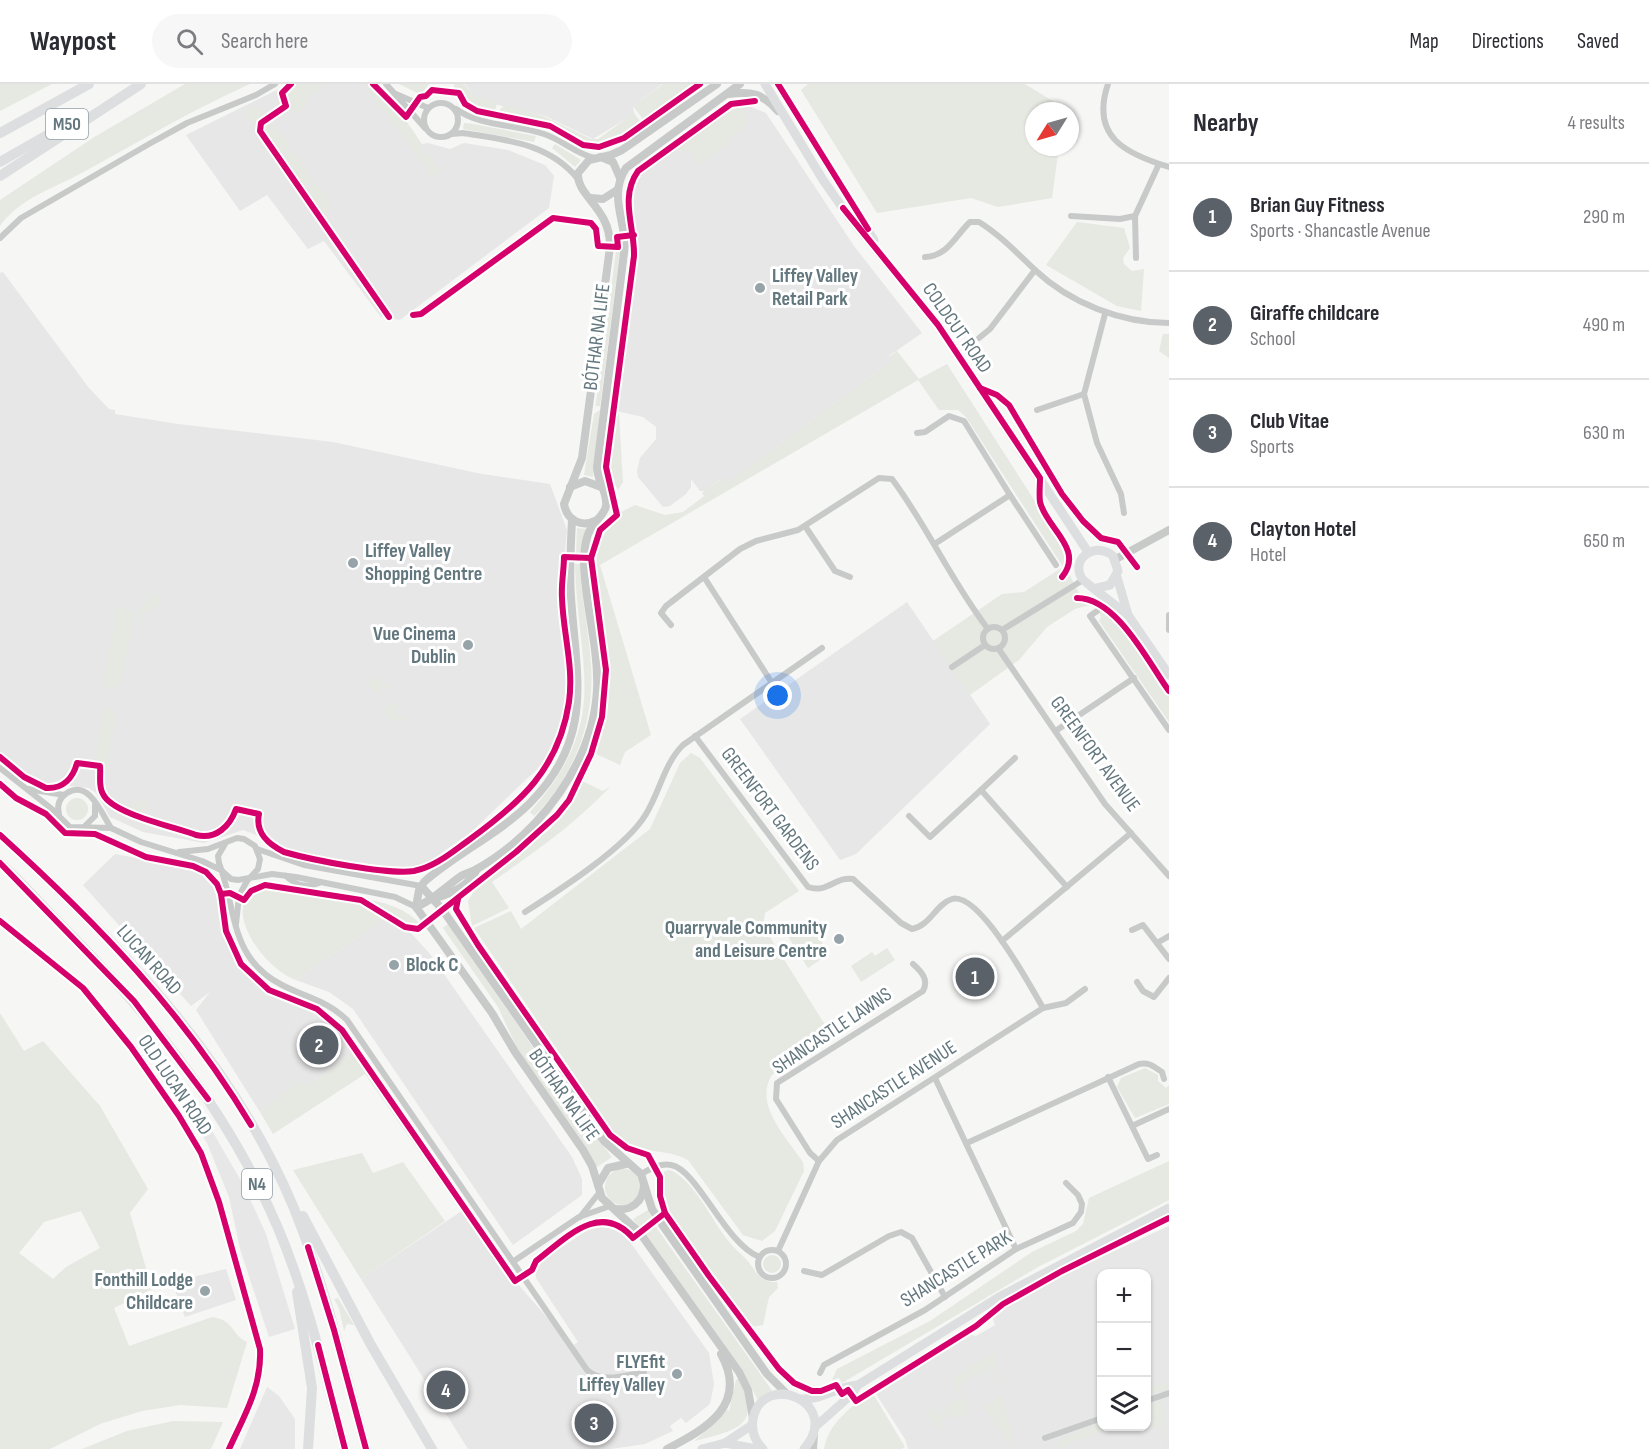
<!DOCTYPE html>
<meta charset="utf-8">
<style>
body{margin:0;font-family:"Sofia Sans Condensed",sans-serif;background:#f7f7f7;color:#2b2b33}
.controls{position:absolute;right:18px;bottom:18px;display:grid;overflow:hidden;border-radius:12px;box-shadow:0 2px 4px #0004}
.controls button{width:54px;height:54px;display:grid;place-items:center;padding:0;border:0;border-bottom:2px solid #e1e1e2;background:#fff;color:#2b2b33;font:30px sans-serif}
.compass{position:absolute;left:1025px;top:18px;width:54px;height:54px;border-radius:50%;background:#fff;box-shadow:0 2px 4px #0004;rotate:233deg}
.you{position:absolute;left:778px;top:612px;width:21px;height:21px;margin:-15px;border:4px solid #fff;border-radius:50%;background:#1a73e8;box-shadow:0 0 0 9px #1a73e833}
.badge{display:grid;place-items:center;width:39px;height:39px;border-radius:50%;background:#5b6168;color:#fff;font-size:20px;font-weight:700}
.pin{position:absolute;translate:-50% -50%;border:3px solid #fff;box-shadow:0 2px 6px #0006}
.list{margin:0;padding:0;list-style:none}
h2{display:flex;justify-content:space-between;align-items:center;height:78px;margin:0;padding:0 24px;font-size:26px}
h2 small{font-size:20px;font-weight:400;color:#7c7c81}
.list li{display:grid;grid-template-columns:39px 1fr auto;gap:18px;align-items:center;box-sizing:border-box;height:108px;padding:0 24px;border-top:2px solid #e1e1e2}
.list b{display:block;font-size:22px;white-space:nowrap}
.list p{margin:0;font-size:20px;white-space:nowrap;color:#7c7c81}
.list em{font-size:20px;font-style:normal;color:#7c7c81}
.icon{flex:none;width:33px;height:33px;fill:none;stroke:currentColor;stroke-width:2;stroke-linecap:round;stroke-linejoin:round}
.map{position:relative;flex:none;width:1169px;height:1365px;overflow:hidden}
header{display:flex;align-items:center;gap:36px;box-sizing:border-box;height:84px;padding:0 30px;background:#fff;border-bottom:2px solid #e1e1e2}
header strong{font-size:28px}
nav{display:flex;gap:33px;margin-inline-start:auto;font-size:21px}
.search{width:420px;height:54px;background:#f7f7f7;display:flex;align-items:center;gap:15px;box-sizing:border-box;padding:0 21px;border-radius:33px;color:#7c7c81;font-size:22px}
main{display:flex}
aside{flex:1;background:#fff}
.map>svg:first-child{display:block}
.built{fill:#e6e7e6;fill-rule:evenodd}
.green{fill:#e6e8e2;fill-rule:evenodd}
.lines{fill:none;stroke-linecap:round;stroke-linejoin:round}
.minor{stroke:#c8caca;stroke-width:6}
.tertiary{stroke:#c8caca;stroke-width:8}
.secondary{stroke:#dddedf;stroke-width:9}
.trunk{stroke:#dddedf;stroke-width:10}
.motorway{stroke:#dddedf;stroke-width:10}
.cycleway-casing{stroke:#fff;stroke-width:10}
.cycleway{stroke:#d6006c;stroke-width:6}
.poi-dot{fill:#96a3a8;stroke:#fff;stroke-width:2}
.labels{text-anchor:middle;dominant-baseline:central;stroke-width:6;stroke-linejoin:round;paint-order:stroke}
.shield{fill:#fff;stroke:#92a0a5;stroke-width:1.5}
.shield-label{font-size:18px;font-weight:bold;fill:#63777e}
.poi-label{font-size:20px;font-weight:bold;fill:#63777e;stroke:#fff;text-anchor:end}
.street-label{font-size:20px;fill:#63777e;stroke:#fff}
</style>
<header>
<strong>Waypost</strong>
<div class="search"><svg class="icon" aria-label="search" viewBox="0 0 24 24"><circle cx="10" cy="10" r="6"/><path d="M15 15l6 6"/></svg>Search here</div>
<nav><a>Map</a><a>Directions</a><a>Saved</a></nav>
</header>
<main>
<div class="map">
<svg width="1169" height="1365" viewBox="0 0 1169 1365">
<rect width="100%" height="100%" fill="#f6f6f5"/>
<g class="built">
<polygon points="289,0 367,0 404,36 422,60 428,59 450,65 464,59 508,66 545,81 554,92 549,124 400,236 381,233 324,157 308,165 267,111 240,127 186,51"/>
<polygon points="465,0 662,0 633,22 634,30 593,55 545,32 478,16"/>
<polygon points="745,20 766,29 854,162 922,249 889,272 892,277 725,400 720,395 705,407 700,407 691,395 691,403 686,410 670,422 663,423 638,393 637,387 640,374 656,355 656,343 643,333 616,327 635,158 629,132 628,111 638,89 700,43"/>
<polygon points="3,188 89,304 109,325 115,326 115,330 178,340 333,358 482,390 550,400 567,446 564,479 566,524 573,564 572,593 563,646 553,670 470,749 426,780 401,785 281,767 254,750 243,746 204,759 143,748 110,733 96,709 89,704 69,702 58,707 19,692 0,675 0,189"/>
<polygon points="907,518 990,640 856,770 840,776 740,635"/>
<polygon points="115,770 189,784 210,795 218,810 226,854 243,885 273,910 325,932 339,945 355,967 308,1001 300,999 260,1028 196,926 210,908 191,922 83,801"/>
<polygon points="385,834 410,848 430,870 572,1073 582,1095 582,1111 513,1161 353,925 329,908 296,896"/>
<polygon points="189,1007 244,1102 266,1150 295,1245 269,1253 240,1165 229,1113 207,1059 179,1015"/>
<polygon points="463,1126 503,1183 572,1262 578,1258 536,1194 535,1181 595,1141 609,1141 618,1148 623,1148 709,1269 714,1300 710,1320 686,1339 681,1334 670,1342 673,1347 645,1360 611,1365 468,1365 361,1195"/>
<path d="M1169,1142V1365H908L905,1355L874,1307L967,1250L976,1252L995,1241L992,1232L1046,1198ZM1102,1190H1146V1342H1102Z"/>
<polygon points="226,1185 236,1216 185,1233 172,1198"/>
<polygon points="267,1303 279,1312 295,1335 295,1365 240,1365"/>
</g>
<g class="green">
<polygon points="0,0 52,0 0,27"/>
<path d="M185,0H250C189,27 134,61 76,92C49,106 18,116 0,142V116L96,52Z"/>
<polygon points="297,0 326,0 310,11 305,23 297,30 284,14"/>
<path d="M363,0H368C388,20 419,42 423,71H429L441,87L433,93Z"/>
<polygon points="399,0 429,0 421,11"/>
<polygon points="454,0 464,0 474,11 497,19 495,27 469,19 461,5 454,7"/>
<polygon points="663,0 698,0 645,38 633,22"/>
<polygon points="808,0 1025,0 1064,24 1063,27 1034,27 1034,63 1059,63 1052,114 998,123 971,114 877,129 801,6"/>
<polygon points="504,21 543,32 591,55 598,55 634,29 642,40 615,56 591,60 545,37 498,28"/>
<polygon points="739,21 749,35 748,39 727,56 729,58 698,80 688,65 684,68 680,63"/>
<polygon points="259,23 269,29 258,40 256,47 243,26"/>
<polygon points="270,39 273,40 290,63 281,70 264,46"/>
<polygon points="464,39 473,40 536,52 534,58 463,45"/>
<polygon points="555,60 581,76 575,83 552,64"/>
<polygon points="293,67 313,95 303,102 283,74"/>
<polygon points="316,99 333,123 323,130 306,106"/>
<polygon points="1077,138 1124,144 1130,164 1123,174 1124,180 1132,187 1144,185 1141,227 1117,222 1046,181"/>
<polygon points="616,167 620,168 600,322 596,322 595,326"/>
<polygon points="1163,250 1169,250 1169,274 1159,267"/>
<path d="M897,267L919,295L947,280L1063,461L1065,482L1083,517L1098,522L1120,543L1169,613V638L1099,537L1101,533L1098,525L1090,521L1075,525L1047,543L1019,576L970,611L933,557L1002,510L1024,508L1063,483L966,333L958,326H939L918,296L600,481L651,651L625,668L620,681L594,669C603,644 608,620 608,593C608,549 573,460 621,434L619,429L635,421L665,431L683,428L704,412L702,409L721,395L725,400L892,277L889,273Z"/>
<polygon points="600,326 593,393 584,391 594,330"/>
<polygon points="616,330 619,330 623,398 618,406 609,390"/>
<polygon points="577,444 586,445 581,470 576,470"/>
<path d="M575,480H580C581,514 589,547 591,581C595,636 574,694 534,732L530,728C612,636 578,586 575,480Z"/>
<path d="M160,510V522L144,527L138,547C140,531 140,512 160,510Z"/>
<polygon points="117,523 125,524 126,530 134,526 121,599 115,605 107,603 104,598"/>
<polygon points="370,590 375,596 382,592 382,599 389,602 386,605 380,603 381,611 370,603"/>
<polygon points="399,618 401,621 396,624 396,629 401,632 407,630 407,635 402,635 399,639 395,635 388,638 389,632 385,627 387,619 394,622"/>
<path d="M107,624L113,625L116,630L105,697C108,714 118,721 134,722L138,717L148,718L146,728C119,723 100,721 104,688L94,686L103,629Z"/>
<path d="M691,669L700,674L799,807L765,829L763,842L832,952L772,991C753,1020 787,1054 803,1078L804,1087L775,1147L762,1157L743,1151L688,1076C664,1063 641,1072 617,1053L474,844L511,827L521,845L650,745L680,679Z"/>
<path d="M582,697L603,707L611,702C575,740 535,768 492,798L509,824L472,842L468,817L475,805L550,745L572,720Z"/>
<circle cx="77" cy="725" r="11"/>
<path d="M269,804L359,819L385,834L296,896C260,884 212,809 269,804Z"/>
<path d="M359,814C384,818 405,823 422,842L411,843Z"/>
<polygon points="808,837 829,870 808,884 787,851"/>
<polygon points="448,840 588,1043 612,1073 597,1083 517,964 498,923 443,844"/>
<polygon points="887,864 895,876 861,898 851,882 872,868 875,872"/>
<path d="M0,929L24,967L43,957L100,1022L148,1105L130,1129L152,1205L114,1224L129,1262L212,1233C235,1236 231,1251 247,1258L227,1324L180,1321L142,1327L100,1340L50,1365H0ZM81,1127L100,1164L66,1183L53,1195L19,1169L44,1138Z"/>
<polygon points="331,937 346,955 336,963 322,944"/>
<polygon points="355,967 463,1126 460,1126 365,990 273,1050 260,1028 300,998 308,1001"/>
<polygon points="1145,984 1158,991 1158,997 1166,1004 1169,1001 1169,1020 1135,1034 1117,1003 1121,994"/>
<polygon points="362,1069 373,1089 403,1078 445,1137 361,1195 293,1086"/>
<polygon points="1169,1077 1169,1116 1038,1183 842,1299 839,1294 832,1296 837,1285 930,1237 1032,1168 1076,1147 1083,1140 1089,1114"/>
<circle cx="623" cy="1103" r="18"/>
<path d="M669,1086C691,1092 712,1136 726,1154C732,1162 739,1168 746,1175C757,1187 758,1199 777,1198L778,1204L769,1213L763,1241L751,1243L745,1248L714,1208L659,1128L655,1099L660,1089Z"/>
<polygon points="648,1126 658,1146 773,1308 759,1318 747,1296 633,1135"/>
<circle cx="772" cy="1180" r="9"/>
<polygon points="338,1214 354,1241 347,1240 344,1247 339,1224 334,1215"/>
<polygon points="994,1267 1000,1302 990,1283 959,1301 972,1326 952,1296"/>
<path d="M739,1294C764,1343 734,1347 694,1357L718,1337L726,1325L729,1327L736,1296Z"/>
<polygon points="1146,1294 1150,1304 1169,1297 1169,1304 1147,1311"/>
<path d="M872,1308L905,1363L902,1365H824C828,1340 851,1322 872,1308Z"/>
<polygon points="1002,1311 1013,1357 1013,1365 984,1324 985,1321"/>
<polygon points="960,1314 969,1328 960,1334 955,1331 949,1335 943,1325"/>
<polygon points="1160,1318 1167,1330 1161,1333 1169,1365 1159,1341 1152,1343 1150,1338 1155,1336 1152,1328 1147,1330 1147,1323"/>
<polygon points="933,1325 935,1329 939,1327 943,1335 941,1340 943,1344 939,1347 927,1328"/>
<polygon points="173,1337 223,1338 211,1365 82,1365 127,1347"/>
<polygon points="1101,1339 1102,1342 1113,1343 1055,1365 1060,1355"/>
</g>
<g class="lines">
<g class="minor">
<polyline points="386,0 425,44"/>
<path d="M1108,0C1090,53 1126,70 1169,83"/>
<polyline points="396,10 428,24"/>
<circle cx="441" cy="36" r="17"/>
<path d="M456,25C481,43 515,40 544,50C562,56 575,69 594,74"/>
<path d="M451,50L463,49C506,56 549,59 578,95"/>
<polyline points="1071,132 1120,135 1135,132"/>
<polyline points="0,154 21,134 149,60 187,39 256,11 275,0"/>
<path d="M925,173C948,172 955,152 970,138H979C1000,151 1017,169 1035,186C1070,219 1121,239 1169,239"/>
<polyline points="1136,174 1135,132 1159,80"/>
<polyline points="1105,230 1084,310 1097,359 1121,410 1124,429"/>
<polyline points="979,254 990,245 1035,186"/>
<polyline points="1037,326 1084,310"/>
<polyline points="917,349 925,348 949,332 964,337 1010,411"/>
<polyline points="805,442 835,487 850,493"/>
<polyline points="936,459 1010,411 1056,481"/>
<polyline points="704,493 772,599"/>
<polyline points="1097,527 1090,532 1169,646"/>
<polyline points="1169,531 1169,546"/>
<path d="M671,541L661,529L666,522L740,465L756,457L798,446L879,394L892,395C928,443 951,497 988,545"/>
<circle cx="994" cy="554" r="11"/>
<polyline points="1002,546 1083,496"/>
<polyline points="998,564 1105,720 1169,792"/>
<polyline points="952,583 985,561"/>
<polyline points="1057,646 1134,594"/>
<path d="M695,652L808,803C826,810 836,792 853,795L901,839L912,845C930,842 936,820 952,815C979,807 1031,903 1043,924"/>
<polyline points="0,684 52,725 70,743 111,744 141,758 202,777 221,786 231,795 238,796 272,790 296,793 395,813 416,823"/>
<polyline points="28,705 64,711"/>
<polyline points="981,706 1015,674"/>
<path d="M59,730C57,722 59,714 67,709C89,695 102,730 111,744"/>
<polyline points="909,732 930,753 981,706 1067,803"/>
<polyline points="85,742 95,732 95,721"/>
<path d="M225,760L218,772L219,779C237,826 229,874 282,901C307,914 326,916 347,936L587,1286C602,1300 626,1291 644,1288"/>
<polyline points="257,765 304,781 421,802"/>
<polyline points="179,768 208,765 237,754 244,755 255,762 260,775 258,785 247,797 239,812 236,840"/>
<path d="M286,792C295,801 307,804 319,799"/>
<path d="M525,828C558,807 627,763 646,730C660,707 664,680 683,661L822,564"/>
<path d="M0,837L83,904L131,963L179,1032L201,1069L219,1118L260,1265C262,1303 244,1332 229,1365"/>
<polyline points="1132,846 1143,841 1169,875"/>
<polyline points="1002,857 1131,749"/>
<polyline points="1157,859 1169,852"/>
<polyline points="1137,898 1143,907 1154,913 1169,894"/>
<polyline points="1108,993 1148,1075 1157,1071"/>
<polyline points="935,994 1016,1165"/>
<polyline points="1132,1042 1169,1025"/>
<path d="M967,1059L1139,980C1149,978 1153,982 1162,988L1164,995"/>
<path d="M819,1077L810,1069L776,1015L777,999L923,907C929,896 922,888 913,880"/>
<path d="M641,1090C650,1085 660,1079 671,1081C698,1086 723,1157 759,1173"/>
<polyline points="580,1133 599,1109"/>
<circle cx="772" cy="1180" r="14"/>
<polyline points="778,1167 819,1077 837,1056 1043,924 1066,919 1085,905"/>
<polyline points="514,1177 579,1133 610,1122"/>
<polyline points="804,1187 822,1191 889,1152 901,1148 912,1154 945,1213"/>
<polyline points="820,1289 824,1281 925,1226 1016,1165 1073,1139 1081,1128 1082,1120 1078,1111 1066,1099"/>
<polyline points="1146,1317 1169,1309"/>
<polyline points="1045,1354 1102,1334"/>
</g>
<g class="tertiary">
<path d="M728,10C751,7 762,9 778,27"/>
<polyline points="601,73 613,78 620,94"/>
<polyline points="591,114 603,115 617,106"/>
<polyline points="570,403 585,397 601,403"/>
<path d="M572,435C571,461 569,487 571,513C576,593 595,653 530,719C499,750 457,769 424,798L419,806L416,823L492,929L515,968L583,1066L592,1082L602,1114L640,1149L739,1288L748,1306L753,1334"/>
<path d="M597,436C582,444 567,437 564,420L582,374L610,163C611,124 576,112 578,89L589,76L611,71L622,66L717,0"/>
<polyline points="1116,475 1169,446"/>
<polyline points="421,802 442,825 604,1057 641,1090 652,1125 663,1142 767,1290 787,1310"/>
<path d="M435,814C453,809 469,802 477,785"/>
<path d="M416,823C434,816 445,803 461,792C466,789 472,788 477,785C540,749 593,679 597,606C599,564 585,522 584,480C584,469 585,454 591,444C595,436 604,432 606,422C608,409 597,397 597,383L625,161C624,134 609,110 626,84L740,0"/>
<polyline points="598,1101 608,1084 626,1080"/>
<path d="M616,1125C631,1127 643,1118 644,1102"/>
<path d="M667,1365C706,1345 749,1321 721,1270"/>
<polyline points="813,1365 814,1350"/>
</g>
<g class="secondary">
<polyline points="765,0 823,96 849,133 938,241 1088,468"/>
<polyline points="778,0 874,156"/>
<polyline points="1117,493 1128,531 1169,591"/>
<path d="M1097,504L1110,501L1118,487L1113,472C1098,458 1071,472 1081,493C1083,498 1121,525 1128,531"/>
<path d="M801,1315C824,1316 837,1302 858,1301"/>
<polyline points="815,1343 851,1311 858,1301 999,1213 1169,1124"/>
<polyline points="725,1359 756,1365"/>
<polyline points="702,1365 725,1359 752,1341"/>
<path d="M763,1365C755,1357 751,1347 753,1335C763,1285 844,1319 804,1365"/>
</g>
<g class="trunk">
<path d="M0,751C117,857 231,974 293,1122C325,1200 344,1283 366,1365"/>
<path d="M0,779C26,802 48,829 73,853C157,938 231,1033 278,1144C308,1215 325,1291 345,1365"/>
<polyline points="303,1132 371,1261 432,1365"/>
<polyline points="297,1208 312,1304 308,1365"/>
</g>
<g class="motorway">
<polyline points="0,49 89,0"/>
<polyline points="0,78 56,46"/>
<polyline points="0,92 141,0"/>
</g>
<defs>
<g id="cycleway">
<polyline points="291,0 282,9 286,22 261,39 260,47 389,233"/>
<polyline points="373,0 406,33 420,13 426,12 432,6 459,9 465,20 477,27 550,42 583,61 599,63 624,54 700,0"/>
<polyline points="778,0 868,145"/>
<path d="M843,124L938,241L1040,394C1040,402 1039,411 1040,418C1046,444 1085,465 1062,493"/>
<polyline points="413,231 421,230 553,134 591,139 596,145 598,162 618,163 617,153 634,151"/>
<polyline points="980,304 997,311 1009,321 1062,410 1083,437 1101,454 1118,458 1137,483"/>
<path d="M1077,514C1117,514 1148,578 1169,607"/>
<path d="M0,673L24,693L46,704C63,705 73,694 77,679L100,682C101,692 98,702 103,710C112,730 175,743 196,751C216,756 230,742 236,725L259,730C255,749 268,760 284,768C312,776 388,791 414,787C435,783 452,768 469,756C520,719 559,685 569,618C574,582 563,549 562,514C561,500 564,486 564,473L591,474"/>
<path d="M0,700L16,714L46,730L65,749L95,750L146,773L193,782L206,788L217,800L221,810L226,847L241,880L269,906L317,925L342,946L515,1197L532,1186L536,1177C565,1155 600,1116 633,1154L665,1129"/>
<path d="M0,751C98,840 183,928 251,1041"/>
<polyline points="0,779 134,917 208,1015"/>
<path d="M221,810L230,809L244,816L251,807L265,801L361,816L405,843L418,845L516,768L557,731L569,716L591,670L602,633L606,586L591,474L600,446L617,431L606,383L634,172C635,143 619,114 638,87L731,20L755,17"/>
<polyline points="458,815 456,825 478,861 610,1051 627,1064 648,1071 660,1093 660,1112 665,1129 709,1192 779,1285 794,1299 812,1307 821,1307 836,1301 842,1310 848,1306 856,1317 976,1242 1003,1220 1062,1187 1169,1134"/>
<path d="M0,837L83,904L131,963L179,1032L201,1069L219,1118L260,1265C262,1303 244,1332 229,1365"/>
<polyline points="308,1163 334,1246 366,1365"/>
<polyline points="318,1261 345,1365"/>
</g>
</defs>
<use href="#cycleway" class="cycleway-casing"/>
<use href="#cycleway" class="cycleway"/>
</g>
<g class="poi-dot">
<circle cx="760" cy="204" r="6"/>
<circle cx="353" cy="479" r="6"/>
<circle cx="468" cy="561" r="6"/>
<circle cx="839" cy="855" r="6"/>
<circle cx="394" cy="881" r="6"/>
<circle cx="205" cy="1207" r="6"/>
<circle cx="677" cy="1290" r="6"/>
</g>
<g class="labels">
<g class="shield">
<rect x="46" y="25" width="42" height="30" rx="4.5"/>
<rect x="242" y="1085" width="30" height="30" rx="4.5"/>
</g>
<g class="shield-label">
<text x="67" y="40">M50</text>
<text x="257" y="1100">N4</text>
</g>
<g class="poi-label">
<text x="772" y="192" text-anchor="start">Liffey Valley<tspan x="772" dy="23">Retail Park</tspan></text>
<text x="365" y="467" text-anchor="start">Liffey Valley<tspan x="365" dy="23">Shopping Centre</tspan></text>
<text x="456" y="550">Vue Cinema<tspan x="456" dy="23">Dublin</tspan></text>
<text x="827" y="844">Quarryvale Community<tspan x="827" dy="23">and Leisure Centre</tspan></text>
<text x="406" y="881" text-anchor="start">Block C</text>
<text x="193" y="1196">Fonthill Lodge<tspan x="193" dy="23">Childcare</tspan></text>
<text x="665" y="1278">FLYEfit<tspan x="665" dy="23">Liffey Valley</tspan></text>
</g>
<g class="street-label">
<text transform="translate(957 244) rotate(55)">COLDCUT ROAD</text>
<text transform="translate(597 253) rotate(-83)">BÓTHAR NA LIFE</text>
<text transform="translate(1095 670) rotate(54)">GREENFORT AVENUE</text>
<text transform="translate(770 725) rotate(53)">GREENFORT GARDENS</text>
<text transform="translate(149 876) rotate(48)">LUCAN ROAD</text>
<text transform="translate(832 947) rotate(-34)">SHANCASTLE LAWNS</text>
<text transform="translate(175 1001) rotate(56)">OLD LUCAN ROAD</text>
<text transform="translate(894 1001) rotate(-33)">SHANCASTLE AVENUE</text>
<text transform="translate(564 1011) rotate(55)">BÓTHAR NA LIFE</text>
<text transform="translate(956 1185) rotate(-32)">SHANCASTLE PARK</text>
</g>
</g>
</svg>
<div class="controls">
<button>+</button>
<button>−</button>
<button><svg class="icon" aria-label="layers" viewBox="0 0 24 24"><path d="M12 4l9 5-9 5-9-5zM3 14l9 5 9-5"/></svg></button>
</div>
<svg class="compass" viewBox="-18 -18 36 36"><path d="M0-13l5 13h-10z" fill="#e53935"/><path d="M0 13l5-13h-10z" fill="#7c7c81"/></svg>
<div class="you"></div>
<div class="pin badge" style="left:975px;top:893px">1</div>
<div class="pin badge" style="left:319px;top:961px">2</div>
<div class="pin badge" style="left:594px;top:1339px">3</div>
<div class="pin badge" style="left:446px;top:1306px">4</div>
</div>
<aside>
<h2>Nearby<small>4 results</small></h2>
<ul class="list">
<li><span class="badge">1</span><div><b>Brian Guy Fitness</b><p>Sports · Shancastle Avenue</p></div><em>290 m</em></li>
<li><span class="badge">2</span><div><b>Giraffe childcare</b><p>School</p></div><em>490 m</em></li>
<li><span class="badge">3</span><div><b>Club Vitae</b><p>Sports</p></div><em>630 m</em></li>
<li><span class="badge">4</span><div><b>Clayton Hotel</b><p>Hotel</p></div><em>650 m</em></li>
</ul>
</aside>
</main>
